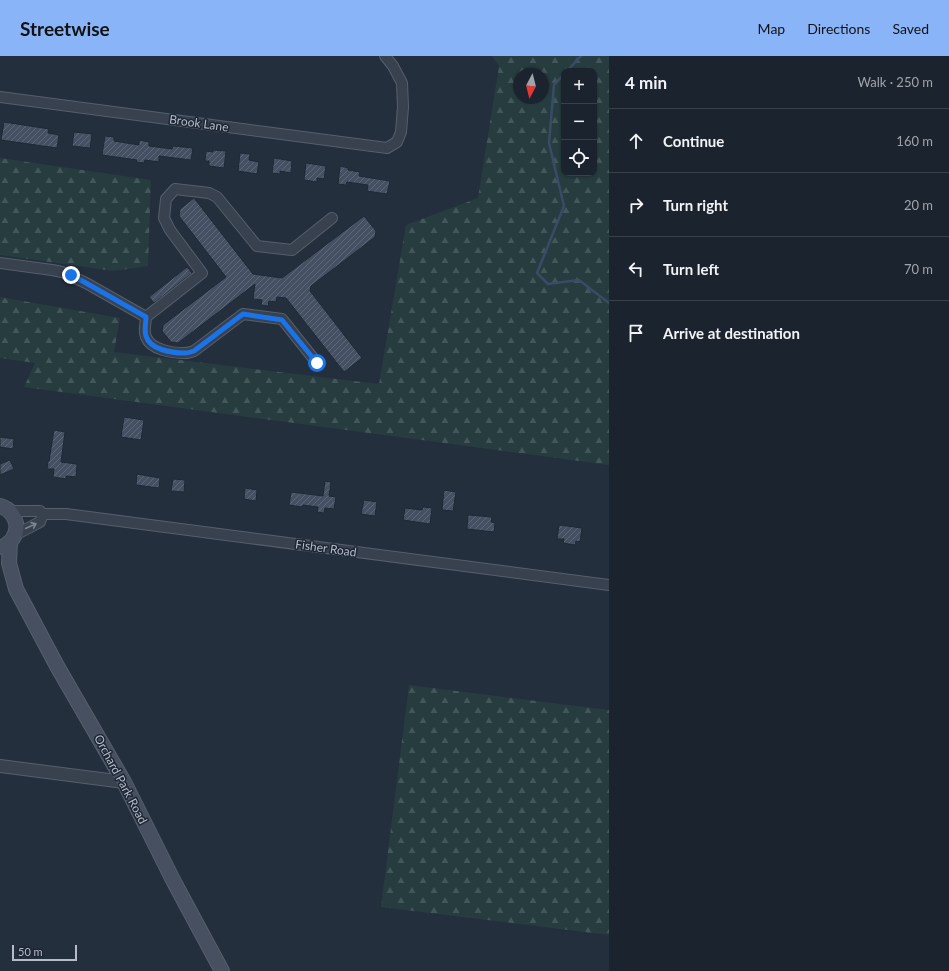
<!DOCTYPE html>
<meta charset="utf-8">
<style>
body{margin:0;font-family:Lato,sans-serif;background:#282f3a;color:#f1f3f6}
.controls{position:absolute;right:12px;top:12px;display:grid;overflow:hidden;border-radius:8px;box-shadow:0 1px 3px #0004}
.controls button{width:36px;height:36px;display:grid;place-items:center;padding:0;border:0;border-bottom:1px solid #39404a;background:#1b232e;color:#f1f3f6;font:20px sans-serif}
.compass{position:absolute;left:513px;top:12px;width:36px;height:36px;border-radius:50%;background:#1b232e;box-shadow:0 1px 3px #0004;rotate:187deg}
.scale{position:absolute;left:12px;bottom:10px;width:65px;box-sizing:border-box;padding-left:4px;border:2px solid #b4bcc9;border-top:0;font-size:11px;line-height:14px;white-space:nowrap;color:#b4bcc9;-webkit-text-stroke:3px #1d2633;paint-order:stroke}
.stop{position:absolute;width:12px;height:12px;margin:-9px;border:3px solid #1a73e8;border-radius:50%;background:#fff}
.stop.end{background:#1a73e8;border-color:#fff;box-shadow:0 1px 4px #0008}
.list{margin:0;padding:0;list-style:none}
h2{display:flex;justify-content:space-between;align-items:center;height:52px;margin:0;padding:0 16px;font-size:17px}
h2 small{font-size:13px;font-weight:400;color:#a0a4aa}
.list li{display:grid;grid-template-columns:26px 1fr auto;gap:12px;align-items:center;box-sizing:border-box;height:64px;padding:0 16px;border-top:1px solid #39404a}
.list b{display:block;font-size:15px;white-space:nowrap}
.list em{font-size:13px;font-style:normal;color:#a0a4aa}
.icon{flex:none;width:22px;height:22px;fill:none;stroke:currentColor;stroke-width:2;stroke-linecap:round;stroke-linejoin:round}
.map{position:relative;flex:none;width:609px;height:915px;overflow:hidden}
header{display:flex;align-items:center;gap:24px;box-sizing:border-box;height:56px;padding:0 20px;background:#8ab4f8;color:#111}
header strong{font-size:19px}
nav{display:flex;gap:22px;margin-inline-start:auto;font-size:14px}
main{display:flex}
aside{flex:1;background:#1b232e}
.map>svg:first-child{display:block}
.forest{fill:url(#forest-firs);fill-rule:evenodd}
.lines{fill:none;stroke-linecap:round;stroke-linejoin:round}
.stream{stroke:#394c67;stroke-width:2.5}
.building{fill:url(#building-hatch);stroke:#1f2835}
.minor-casing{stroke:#565f6c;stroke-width:12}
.tertiary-casing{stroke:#565f6c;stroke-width:14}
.secondary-casing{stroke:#565f6c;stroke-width:16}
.minor{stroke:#38414e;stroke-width:10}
.tertiary{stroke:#38414e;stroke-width:12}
.secondary{stroke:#465061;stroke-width:14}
.oneway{stroke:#7c8592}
.route{stroke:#1a73e8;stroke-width:5}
.labels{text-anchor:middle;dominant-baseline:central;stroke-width:3;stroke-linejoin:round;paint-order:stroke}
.street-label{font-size:12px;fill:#b4bcc9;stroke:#1d2633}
</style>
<header>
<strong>Streetwise</strong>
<nav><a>Map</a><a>Directions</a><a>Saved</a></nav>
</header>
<main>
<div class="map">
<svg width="609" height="915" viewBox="0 0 609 915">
<defs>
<pattern id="forest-firs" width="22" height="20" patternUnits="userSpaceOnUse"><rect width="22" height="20" fill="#263c3f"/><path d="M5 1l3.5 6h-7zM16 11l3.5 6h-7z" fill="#435659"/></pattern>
<pattern id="building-hatch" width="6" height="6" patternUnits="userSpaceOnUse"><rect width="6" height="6" fill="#455162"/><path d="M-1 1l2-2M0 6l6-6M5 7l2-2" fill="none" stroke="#5d6877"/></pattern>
</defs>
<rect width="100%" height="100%" fill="#242f3e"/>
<g class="forest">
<path d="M492,0H609V409L24,331L35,307L0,302V241L120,262L114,296L379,328L406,169L478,142L499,10ZM564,15H594V117H564ZM519,18H543V42H519Z"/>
<polygon points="0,102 151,124 148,210 114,215 0,199"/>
<polygon points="409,629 609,654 609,879 381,851"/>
</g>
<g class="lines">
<g class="stream">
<polyline points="567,15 581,0"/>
<polyline points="564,18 554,29 549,87 564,150 537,217 548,228 579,224 609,247"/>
</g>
</g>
<g class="building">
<polygon points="4,66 49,73 48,77 59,79 57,92 1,84"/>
<polygon points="74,76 92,78 90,92 72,90"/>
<polygon points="105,80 114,81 114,85 139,89 139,84 149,86 149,90 172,93 173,90 193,92 191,104 159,100 159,106 145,104 144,107 136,106 137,104 102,99"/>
<polygon points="213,94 226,95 224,112 209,110 209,105 205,105 206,95 213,96"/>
<polygon points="240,97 250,98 249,104 259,106 257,118 238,115"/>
<polygon points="274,102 292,105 291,117 280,115 280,118 272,117"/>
<polygon points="306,107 326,110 324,123 317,122 317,126 304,124"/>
<polygon points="340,110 348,112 348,114 360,116 359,120 390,125 387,138 367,135 368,129 347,126 346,129 338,128"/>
<polygon points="194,142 253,218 282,222 364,160 376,175 375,181 311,230 310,235 362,302 344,316 286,242 277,241 276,246 269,245 268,250 261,249 262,244 253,243 255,228 178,287 171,286 162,275 163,269 226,221 179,160 180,153"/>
<polygon points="187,211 192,217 154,247 149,241"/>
<polygon points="124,361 144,364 141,384 121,381"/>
<polygon points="54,374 65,376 61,406 77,408 76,421 66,420 66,423 53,421 54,413 47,413 48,405 49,405"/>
<polygon points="0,381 14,383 13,393 0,391"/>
<polygon points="10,404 14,413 0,419 0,408"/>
<polygon points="137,418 160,422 159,432 136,429"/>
<polygon points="173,423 185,424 184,436 171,435"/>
<polygon points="325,425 331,426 329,440 336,441 334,453 325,452 324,457 317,456 318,451 303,449 302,451 289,449 291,436 323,440"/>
<polygon points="245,432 257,434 256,445 244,443"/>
<polygon points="444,434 456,436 453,455 442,454"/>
<polygon points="364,444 377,446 375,460 361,458"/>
<polygon points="423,451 432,452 430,468 403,464 405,452 422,454"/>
<polygon points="468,459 492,461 491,466 495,467 494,476 467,473"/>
<polygon points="559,469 582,472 580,486 576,485 575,489 563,487 564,483 557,483"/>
</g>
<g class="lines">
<defs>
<g id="minor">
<polyline points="0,41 387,92 397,86 401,76 403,51 402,27 393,10 385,0"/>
<polyline points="0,207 52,214 62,216 86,227 146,261"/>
<path d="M317,307L282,263L243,258L194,295C191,296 188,297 185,297C172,297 151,294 146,281C143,275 146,267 146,261L202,217L170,174L164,162L166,143L175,133L209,137L217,141L257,190L292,194L332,162"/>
<polyline points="7,454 15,455 40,455 43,458 66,458 609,529"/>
<polyline points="15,479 40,466 43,458"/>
</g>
<polyline id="tertiary" points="0,710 124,726"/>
<g id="secondary">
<path d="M0,450C14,454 21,470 13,482C11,486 7,488 3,491"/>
<polyline points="10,486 9,507 16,533 57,610 124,726 174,826 222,915"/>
</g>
</defs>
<use href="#minor" class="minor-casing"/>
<use href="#tertiary" class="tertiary-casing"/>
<use href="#secondary" class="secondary-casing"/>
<use href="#minor" class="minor"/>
<use href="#tertiary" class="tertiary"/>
<use href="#secondary" class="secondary"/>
</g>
<defs><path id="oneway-shaft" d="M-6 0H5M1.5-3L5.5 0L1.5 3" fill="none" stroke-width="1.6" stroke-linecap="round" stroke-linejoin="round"/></defs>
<use class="oneway" href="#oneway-shaft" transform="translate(31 470) rotate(-25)"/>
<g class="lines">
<path class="route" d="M71,219L86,227L146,261C146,267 144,275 146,280C150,294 172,297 185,297C188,297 191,296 194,295L243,258L282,264L317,307"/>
</g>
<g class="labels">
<g class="street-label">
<text transform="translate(199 67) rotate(8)">Brook Lane</text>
<text transform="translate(326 492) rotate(8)">Fisher Road</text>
<text transform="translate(121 723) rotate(62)">Orchard Park Road</text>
</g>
</g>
</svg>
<div class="controls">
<button>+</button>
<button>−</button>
<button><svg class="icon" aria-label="locate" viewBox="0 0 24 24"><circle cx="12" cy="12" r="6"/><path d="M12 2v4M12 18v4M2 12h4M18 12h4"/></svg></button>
</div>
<svg class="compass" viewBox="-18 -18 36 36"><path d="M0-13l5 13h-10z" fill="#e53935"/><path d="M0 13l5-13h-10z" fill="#a0a4aa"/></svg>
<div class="scale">50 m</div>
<div class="stop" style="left:317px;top:307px"></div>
<div class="stop end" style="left:71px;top:219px"></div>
</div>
<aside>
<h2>4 min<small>Walk · 250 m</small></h2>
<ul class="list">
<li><svg class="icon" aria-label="ahead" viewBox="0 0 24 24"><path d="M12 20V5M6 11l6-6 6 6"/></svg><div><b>Continue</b></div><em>160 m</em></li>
<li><svg class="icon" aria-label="right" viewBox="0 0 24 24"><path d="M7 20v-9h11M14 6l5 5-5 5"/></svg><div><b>Turn right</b></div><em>20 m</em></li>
<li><svg class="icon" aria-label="left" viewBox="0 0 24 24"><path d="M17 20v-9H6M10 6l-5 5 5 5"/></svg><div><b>Turn left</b></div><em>70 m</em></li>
<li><svg class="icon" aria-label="arrive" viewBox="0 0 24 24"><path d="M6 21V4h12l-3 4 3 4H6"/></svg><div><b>Arrive at destination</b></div></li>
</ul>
</aside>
</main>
